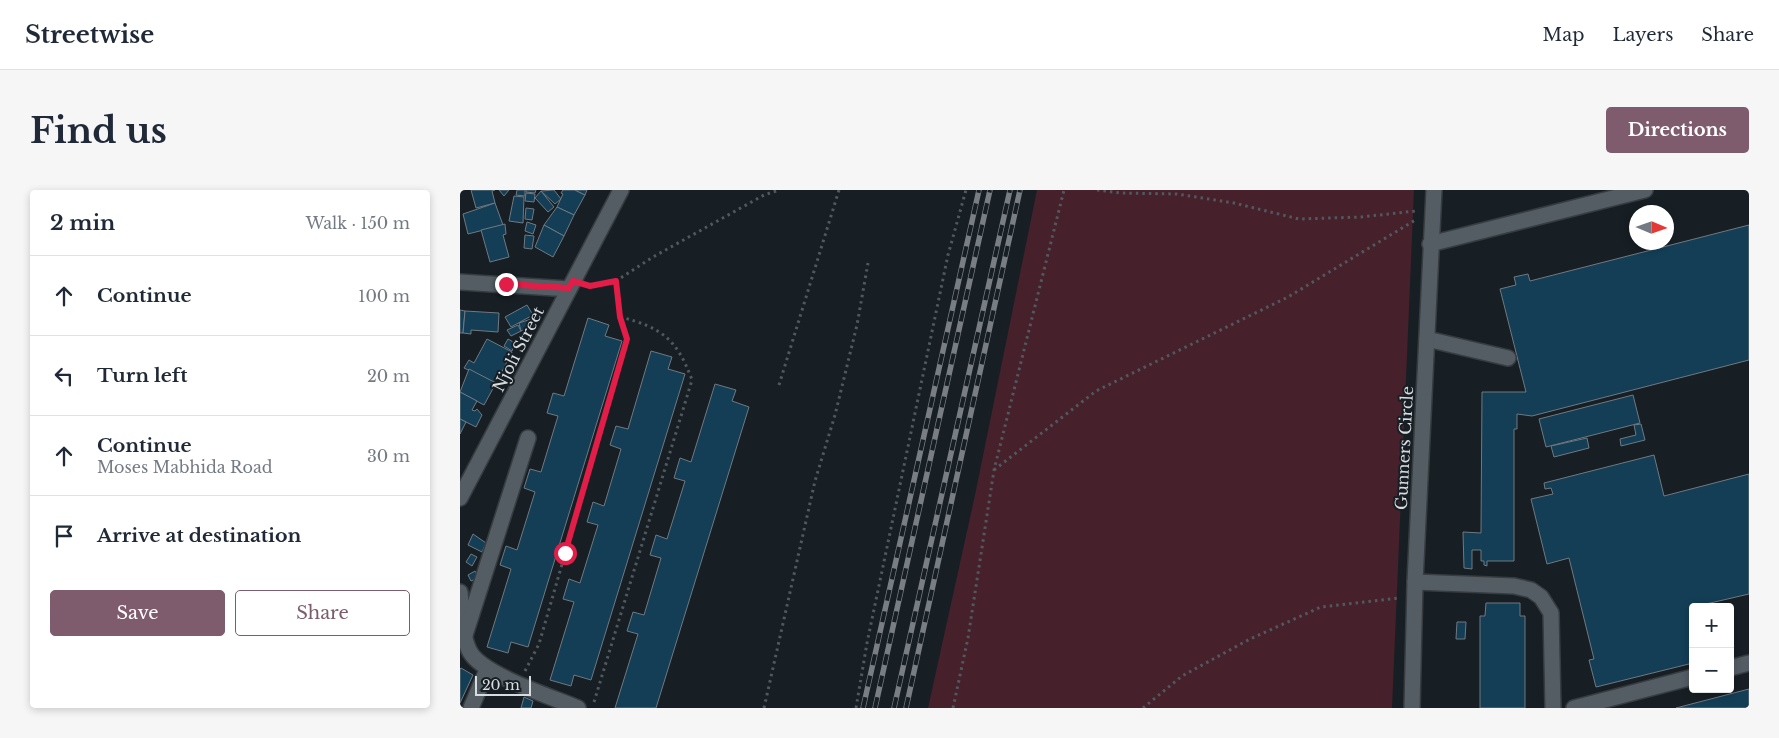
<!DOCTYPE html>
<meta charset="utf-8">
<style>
body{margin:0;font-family:"Libre Baskerville",serif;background:#f6f6f7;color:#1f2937}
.controls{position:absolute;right:15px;bottom:15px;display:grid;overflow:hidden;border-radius:5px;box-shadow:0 2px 8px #0003}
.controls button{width:45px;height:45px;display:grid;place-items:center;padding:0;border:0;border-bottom:1px solid #e0e1e3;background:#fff;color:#1f2937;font:25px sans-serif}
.compass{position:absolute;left:1169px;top:15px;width:45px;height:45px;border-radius:50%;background:#fff;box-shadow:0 2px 8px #0003;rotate:92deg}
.scale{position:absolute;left:15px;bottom:12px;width:56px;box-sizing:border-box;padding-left:5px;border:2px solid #d7dce0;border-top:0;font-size:14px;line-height:18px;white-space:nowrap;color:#d7dce0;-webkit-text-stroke:4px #171f24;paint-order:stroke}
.stop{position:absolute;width:15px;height:15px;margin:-11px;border:4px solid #e11d48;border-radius:50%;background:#fff}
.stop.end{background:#e11d48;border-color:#fff;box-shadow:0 1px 5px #0008}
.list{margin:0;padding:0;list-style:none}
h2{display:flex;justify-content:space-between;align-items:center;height:65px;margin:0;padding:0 20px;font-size:21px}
h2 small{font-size:16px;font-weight:400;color:#747a83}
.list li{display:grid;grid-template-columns:32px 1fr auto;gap:15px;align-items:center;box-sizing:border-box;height:80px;padding:0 20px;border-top:1px solid #e0e1e3}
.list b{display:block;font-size:19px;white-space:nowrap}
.list p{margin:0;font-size:16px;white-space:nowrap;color:#747a83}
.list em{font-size:16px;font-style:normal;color:#747a83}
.actions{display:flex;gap:10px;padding:15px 20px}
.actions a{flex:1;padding:11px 0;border:1px solid #7e5c6d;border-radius:5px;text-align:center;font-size:18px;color:#7e5c6d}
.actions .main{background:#7e5c6d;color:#fff}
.icon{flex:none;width:28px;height:28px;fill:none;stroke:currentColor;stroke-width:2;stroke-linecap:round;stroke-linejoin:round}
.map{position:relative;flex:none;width:1289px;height:518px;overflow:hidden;border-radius:5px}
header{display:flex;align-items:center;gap:30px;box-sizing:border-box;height:70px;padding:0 25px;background:#fff;border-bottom:1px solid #e0e1e3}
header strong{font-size:24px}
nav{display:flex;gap:28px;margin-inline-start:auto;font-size:18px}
.intro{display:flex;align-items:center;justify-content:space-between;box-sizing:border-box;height:120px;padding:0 30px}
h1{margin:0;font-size:35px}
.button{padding:12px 22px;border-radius:5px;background:#7e5c6d;color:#fff;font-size:18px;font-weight:700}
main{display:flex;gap:30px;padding:0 30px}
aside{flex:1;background:#fff;border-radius:5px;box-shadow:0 2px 8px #0003}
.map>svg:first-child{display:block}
.green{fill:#46202a}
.building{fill:#133e56;stroke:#707980}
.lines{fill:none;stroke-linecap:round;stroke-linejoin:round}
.minor-casing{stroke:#363c40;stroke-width:18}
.path{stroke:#52595e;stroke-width:3;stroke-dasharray:2.5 4;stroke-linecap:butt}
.minor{stroke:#535d63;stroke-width:15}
.rail-casing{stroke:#787e83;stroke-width:5.5}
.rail{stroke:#171f24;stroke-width:4;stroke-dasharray:11;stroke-linecap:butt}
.route{stroke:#e11d48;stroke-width:6}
.labels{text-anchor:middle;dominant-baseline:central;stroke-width:4;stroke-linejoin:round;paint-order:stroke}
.street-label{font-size:16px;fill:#d7dce0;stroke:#171f24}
</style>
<header>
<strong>Streetwise</strong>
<nav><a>Map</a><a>Layers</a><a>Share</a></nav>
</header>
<div class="intro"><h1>Find us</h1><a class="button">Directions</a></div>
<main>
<aside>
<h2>2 min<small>Walk · 150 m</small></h2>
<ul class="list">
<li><svg class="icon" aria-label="ahead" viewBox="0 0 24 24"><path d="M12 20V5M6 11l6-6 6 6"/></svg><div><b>Continue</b></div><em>100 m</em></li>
<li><svg class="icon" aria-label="left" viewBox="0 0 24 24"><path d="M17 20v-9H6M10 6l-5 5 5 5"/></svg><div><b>Turn left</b></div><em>20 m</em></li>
<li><svg class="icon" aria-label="ahead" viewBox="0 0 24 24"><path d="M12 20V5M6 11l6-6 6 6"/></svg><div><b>Continue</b><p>Moses Mabhida Road</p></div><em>30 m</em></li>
<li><svg class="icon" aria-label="arrive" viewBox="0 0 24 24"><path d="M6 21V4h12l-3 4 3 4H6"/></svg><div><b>Arrive at destination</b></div></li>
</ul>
<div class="actions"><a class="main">Save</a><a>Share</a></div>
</aside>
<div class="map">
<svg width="1289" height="518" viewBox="0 0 1289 518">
<rect width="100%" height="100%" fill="#171f24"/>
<polygon class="green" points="577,0 954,0 932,518 468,518 515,305"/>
<g class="building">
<polygon points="11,0 35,0 32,1 35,13 16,18"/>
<polygon points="39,0 49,0 44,6"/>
<polygon points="57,0 65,0 65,6 56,5"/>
<polygon points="66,0 76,0 75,3 66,2"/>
<polygon points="94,0 101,9 95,14 81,1"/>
<polygon points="103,0 115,0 125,5 114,25 97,17 103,4 101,3"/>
<polygon points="115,0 127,0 125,5"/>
<polygon points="81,1 94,17 88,22 75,8"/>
<polygon points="66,3 75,4 74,12 65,11"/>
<polygon points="54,6 64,7 63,33 49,31"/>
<polygon points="35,13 43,35 8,44 3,24"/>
<polygon points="97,17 114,25 104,46 84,35"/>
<polygon points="66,18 74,19 72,30 65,29"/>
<polygon points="67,32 76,35 73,44 65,41"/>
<polygon points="45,34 46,44 43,45 49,67 30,72 21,40"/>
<polygon points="84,35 104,46 93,67 75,57"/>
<polygon points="1289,35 1289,170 1072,226 1057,224 1057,239 1054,239 1054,371 1027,371 1027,376 1024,375 1024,371 1021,371 1021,360 1012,360 1012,379 1004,378 1003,342 1021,343 1022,202 1066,202 1040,99 1056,95 1054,87 1068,84 1070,91"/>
<polygon points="65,45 74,46 72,59 64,58"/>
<polygon points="67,115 73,125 51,137 45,127"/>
<polygon points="0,120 5,121 3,143 0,143"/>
<polygon points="5,121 39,123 38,142 11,140 11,144 3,143"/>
<polygon points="128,128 149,135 145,146 162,151 68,457 51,452 48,463 27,457 51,379 40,375 46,356 57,360 75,302 64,298 70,279 81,282 98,226 87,223 93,203 104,206"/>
<polygon points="71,129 74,136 61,141 59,133"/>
<polygon points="58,135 61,141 51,146 47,140"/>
<polygon points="27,149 52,162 36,193 4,178 9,170 14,173"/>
<polygon points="48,149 55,153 52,161 44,156"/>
<polygon points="191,161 212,167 208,179 225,184 131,490 114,485 111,496 90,490 114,412 103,409 109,389 120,393 138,335 127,332 133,312 144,316 161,259 150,255 156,236 168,239"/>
<polygon points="9,179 36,193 24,215 0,202"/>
<polygon points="255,194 276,200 272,211 289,217 196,518 155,518 178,444 167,441 173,422 184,425 201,368 190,365 196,345 207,349 225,291 214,288 220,268 231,272"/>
<polygon points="0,202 17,211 12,220 15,221 17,219 22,225 16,237 0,229"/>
<polygon points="1173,205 1180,233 1086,257 1079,229"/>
<polygon points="0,229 6,232 0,244"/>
<polygon points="1181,234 1185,250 1161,256 1160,249 1176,245 1174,235"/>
<polygon points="1127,248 1129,258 1094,267 1091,256"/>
<polygon points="1194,265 1204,306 1289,284 1289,404 1233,417 1233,473 1136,497 1129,470 1134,469 1109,368 1087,374 1071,309 1093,304 1091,298 1085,299 1084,293"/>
<polygon points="13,344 26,353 22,362 8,355"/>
<polygon points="11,364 17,367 12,376 6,372"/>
<polygon points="15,381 18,388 11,391 8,385"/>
<polygon points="1026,413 1060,413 1060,426 1065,426 1065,518 1020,518 1020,426 1025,426"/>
<polygon points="997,432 1006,432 1005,449 996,449"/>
<polygon points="1,478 13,485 0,513 0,479"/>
<polygon points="1289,499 1289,518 1216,518"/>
<polygon points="64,507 73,511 71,518 61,518"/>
</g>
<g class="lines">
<defs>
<g id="minor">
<polyline points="970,54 1185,0"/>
<polyline points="0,92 109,99"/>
<polyline points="967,149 1048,168"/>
<polyline points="0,308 161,0"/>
<polyline points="955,392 1054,396 1071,400 1081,407 1091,423 1093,518"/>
<path d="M0,402C2,421 1,445 10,462C23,485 92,507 118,518"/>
<polyline points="5,445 68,248"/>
<polyline points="1270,478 1289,473"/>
<polyline points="11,518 27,480"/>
<polyline points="952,518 955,392 974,0"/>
<polyline points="1114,518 1233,487"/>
</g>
</defs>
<use href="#minor" class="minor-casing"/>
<g class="path">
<polyline points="637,0 661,3 717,4 774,13 839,29 901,27 956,21"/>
<polyline points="130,96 156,91 193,67 304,5 319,0"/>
<polyline points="319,195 379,0"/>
<polyline points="534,280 636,201 828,107 957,29"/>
<polyline points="65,481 79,454 167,149 160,127 156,91"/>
<path d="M134,512L232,190C217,149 201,137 160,127"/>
<polyline points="304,518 355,291 375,225 397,135 408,73"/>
<polyline points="396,518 407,453 488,65 506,0"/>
<polyline points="493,518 508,448 534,280 604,0"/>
<polyline points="683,518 722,486 790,449 861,417 939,408"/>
</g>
<use href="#minor" class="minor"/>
<defs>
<g id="rail">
<polyline points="403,518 519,0"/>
<polyline points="415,518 530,0"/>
<polyline points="434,518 550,0"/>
<polyline points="446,518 560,0"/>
</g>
</defs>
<use href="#rail" class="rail-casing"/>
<use href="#rail" class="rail"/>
</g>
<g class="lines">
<polyline class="route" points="46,94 109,98 113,91 130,96 156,91 160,127 167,149 105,363"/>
</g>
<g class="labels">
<g class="street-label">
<text transform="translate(58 159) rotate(-63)">Njoli Street</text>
<text transform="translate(944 258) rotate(-87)">Gunners Circle</text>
</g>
</g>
</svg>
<div class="controls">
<button>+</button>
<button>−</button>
</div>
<svg class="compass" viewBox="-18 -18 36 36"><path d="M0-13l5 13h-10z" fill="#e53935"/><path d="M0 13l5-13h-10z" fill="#747a83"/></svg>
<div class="scale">20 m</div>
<div class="stop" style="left:105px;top:363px"></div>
<div class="stop end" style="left:46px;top:94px"></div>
</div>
</main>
